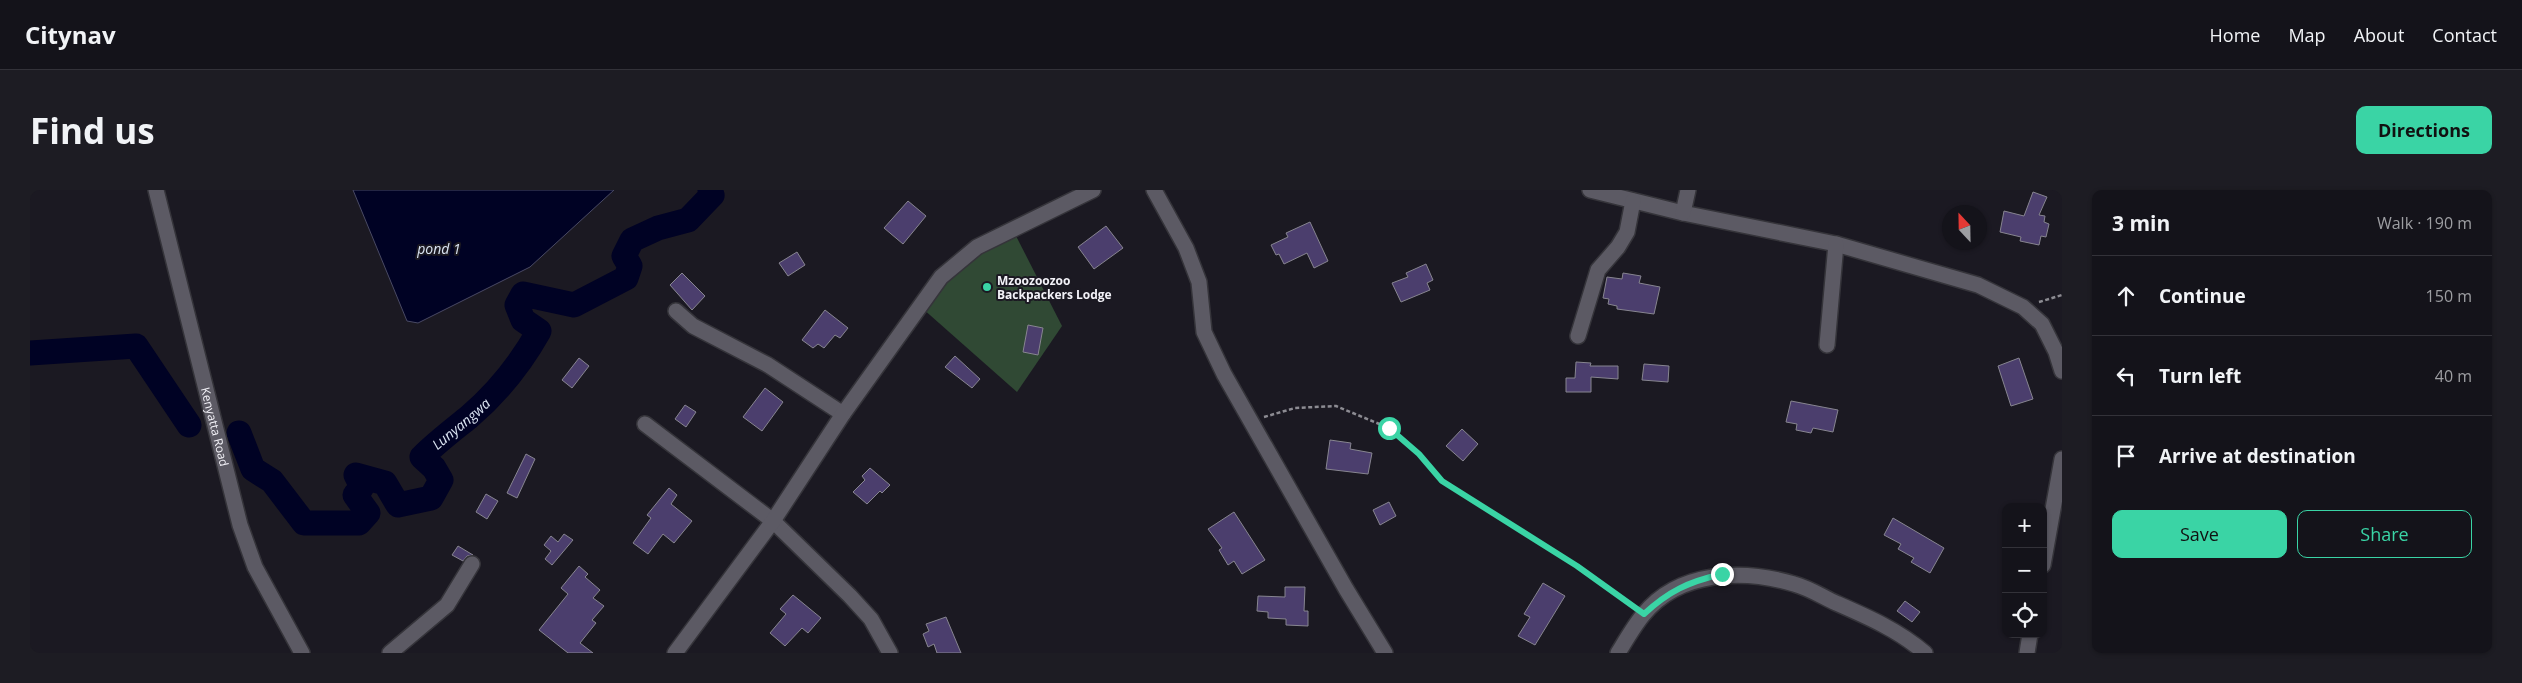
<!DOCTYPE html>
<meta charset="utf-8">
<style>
body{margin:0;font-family:"Open Sans",sans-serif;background:#1d1c23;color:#f1f3f6}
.controls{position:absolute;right:15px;bottom:15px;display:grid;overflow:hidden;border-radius:10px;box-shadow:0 1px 4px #0004}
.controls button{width:45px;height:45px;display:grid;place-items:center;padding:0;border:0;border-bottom:1px solid #333239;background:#14131a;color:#f1f3f6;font:25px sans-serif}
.compass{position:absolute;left:1912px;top:15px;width:45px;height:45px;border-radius:50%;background:#14131a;box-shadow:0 1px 4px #0004;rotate:338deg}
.stop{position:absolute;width:15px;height:15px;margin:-11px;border:4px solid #3ad4a5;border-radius:50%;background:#fff}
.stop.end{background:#3ad4a5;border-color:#fff;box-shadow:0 1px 5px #0008}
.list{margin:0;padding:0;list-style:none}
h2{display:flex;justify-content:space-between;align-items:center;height:65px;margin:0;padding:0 20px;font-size:21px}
h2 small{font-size:16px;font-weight:400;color:#9d9ea2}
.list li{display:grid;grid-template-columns:32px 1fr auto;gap:15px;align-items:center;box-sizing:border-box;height:80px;padding:0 20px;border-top:1px solid #333239}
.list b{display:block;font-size:19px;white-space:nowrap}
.list em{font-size:16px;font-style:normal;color:#9d9ea2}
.actions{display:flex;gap:10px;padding:15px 20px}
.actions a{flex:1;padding:11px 0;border:1px solid #3ad4a5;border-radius:10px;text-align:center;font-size:18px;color:#3ad4a5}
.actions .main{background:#3ad4a5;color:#111}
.icon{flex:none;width:28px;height:28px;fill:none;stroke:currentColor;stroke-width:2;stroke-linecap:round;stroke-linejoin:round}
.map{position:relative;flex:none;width:2032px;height:463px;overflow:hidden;border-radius:10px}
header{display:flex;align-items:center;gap:30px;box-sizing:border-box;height:70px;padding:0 25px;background:#14131a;border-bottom:1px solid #333239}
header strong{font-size:24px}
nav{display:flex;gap:28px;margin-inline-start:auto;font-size:18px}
.intro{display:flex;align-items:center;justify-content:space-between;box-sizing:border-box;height:120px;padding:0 30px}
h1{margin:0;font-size:35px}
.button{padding:12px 22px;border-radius:10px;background:#3ad4a5;color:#111;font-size:18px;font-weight:700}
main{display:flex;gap:30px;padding:0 30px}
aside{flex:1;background:#14131a;border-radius:10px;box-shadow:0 1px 4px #0004}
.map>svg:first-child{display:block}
.green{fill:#304934}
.water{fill:#000224;stroke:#494a64}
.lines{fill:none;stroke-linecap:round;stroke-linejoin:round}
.river{stroke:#000224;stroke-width:25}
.building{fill:#4b3e6d;stroke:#878590}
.minor-casing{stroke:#35343a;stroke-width:18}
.path{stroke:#8c8b92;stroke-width:2.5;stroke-dasharray:4 2.5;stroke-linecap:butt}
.minor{stroke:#5c5a64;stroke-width:15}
.route{stroke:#3ad4a5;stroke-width:6}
.poi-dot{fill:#3ad4a5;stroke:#1b1922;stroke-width:2}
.labels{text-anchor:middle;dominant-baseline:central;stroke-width:4;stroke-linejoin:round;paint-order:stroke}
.poi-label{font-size:12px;font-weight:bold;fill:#f3f2f8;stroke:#1b1922;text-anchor:start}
.street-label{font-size:12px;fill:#f3f2f8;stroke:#1b1922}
.water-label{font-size:14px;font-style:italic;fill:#dbe5f3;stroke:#1b1922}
</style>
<header>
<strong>Citynav</strong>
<nav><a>Home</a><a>Map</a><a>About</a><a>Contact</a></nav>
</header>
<div class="intro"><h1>Find us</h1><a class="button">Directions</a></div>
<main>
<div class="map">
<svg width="2032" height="463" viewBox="0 0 2032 463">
<rect width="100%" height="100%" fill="#1b1922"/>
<polygon class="green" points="984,42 1032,136 987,202 892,118 919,84"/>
<polygon class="water" points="323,0 584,0 500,77 388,133 377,131"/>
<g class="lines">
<g class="river">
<polyline points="0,163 106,156 159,235"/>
<path id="s1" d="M209,243L223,279L242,291L274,333H329L338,323L325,305L332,297L326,285L355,293L368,315L401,308L411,290L404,278L392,267C407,252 423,240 439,227C467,203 491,173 509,141L493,130L487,115L493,104L544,115L596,88L600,76L594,66L602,50L628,38L658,30L682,5L680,0"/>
</g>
</g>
<g class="building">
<polygon points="2003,2 2017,7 2009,25 2015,26 2014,32 2019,34 2016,47 2011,46 2009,55 1990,51 1991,47 1970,42 1974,21 1994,26"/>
<polygon points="878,11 896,26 873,54 854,38"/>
<polygon points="1280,32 1298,71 1284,78 1277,63 1254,74 1249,64 1246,65 1241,55 1258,47 1256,43"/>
<polygon points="1076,36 1093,58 1064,79 1048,57"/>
<polygon points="767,62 775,75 758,86 749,73"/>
<polygon points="1396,74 1403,90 1397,93 1400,100 1371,112 1362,93 1378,87 1376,83"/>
<polygon points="652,83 675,106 662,120 640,95"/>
<polygon points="1593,83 1611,86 1609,93 1630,97 1624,124 1587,119 1587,116 1578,114 1579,109 1573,108 1577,87 1592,89"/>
<polygon points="795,120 818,138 810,148 805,145 794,158 788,154 783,158 772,150"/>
<polygon points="998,135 1013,138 1008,165 993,162"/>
<polygon points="925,166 950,189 942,198 915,177"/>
<polygon points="549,168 559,176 542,198 532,190"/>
<polygon points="1989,168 2003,209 1981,216 1968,176"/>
<polygon points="1546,172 1561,173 1560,176 1588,176 1588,189 1561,187 1561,202 1536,202 1536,188 1545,188"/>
<polygon points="1614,174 1639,176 1638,192 1612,190"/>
<polygon points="735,198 753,212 732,241 713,227"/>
<polygon points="1761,211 1808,220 1803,242 1783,238 1781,243 1766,240 1767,234 1756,232"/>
<polygon points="655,215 666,222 656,237 645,229"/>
<polygon points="1432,239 1448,254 1433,271 1416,256"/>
<polygon points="1300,250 1321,253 1320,259 1342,263 1338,284 1296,279"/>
<polygon points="496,264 505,269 487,308 477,303"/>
<polygon points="840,278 860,295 852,303 850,301 837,314 823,302 835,290 832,286"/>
<polygon points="639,298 647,305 641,314 662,331 644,353 633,344 618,364 603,353 621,328 617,325"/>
<polygon points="456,304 468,311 457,329 446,322"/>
<polygon points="1359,312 1366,326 1350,335 1343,320"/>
<polygon points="1204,322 1235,370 1212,384 1204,371 1198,375 1189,360 1192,358 1178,339"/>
<polygon points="1863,328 1914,358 1900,383 1881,372 1884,368 1868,359 1871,354 1854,345"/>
<polygon points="534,344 543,350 522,375 515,369 521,361 514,355 521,346 528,352"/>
<polygon points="428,356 443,365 437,366 433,371 422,365"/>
<polygon points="549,376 558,384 555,387 570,400 563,408 574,416 562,430 566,433 550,453 563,463 538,463 509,440 538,404 531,398"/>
<polygon points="1513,393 1535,406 1505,455 1488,446 1500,427 1494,424"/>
<polygon points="1255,397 1275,397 1274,421 1278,421 1278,436 1256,435 1256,429 1238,428 1238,422 1227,421 1228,406 1255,407"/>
<polygon points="763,405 791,428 778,443 772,438 755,456 740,443 756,424 750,419"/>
<polygon points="1875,411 1890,422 1882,432 1867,421"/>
<polygon points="916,427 931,463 907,463 904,454 898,457 893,444 899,441 896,434"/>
</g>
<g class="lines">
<defs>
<g id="minor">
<path id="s2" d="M126,0L210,335L225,377L272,463"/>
<polyline points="1124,0 1156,58 1169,92 1174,142 1194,184 1316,399 1355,463"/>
<polyline points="1560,0 1653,23 1806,54 1948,95 1993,117 2012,134 2026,162 2032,181"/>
<polyline points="1653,23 1658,0"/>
<polyline points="646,121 663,136 738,175 813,224"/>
<polyline points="1548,146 1568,80 1588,57 1597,42 1603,11"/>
<polyline points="1797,155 1806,54"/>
<polyline points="615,234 743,331 820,406 841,429 860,463"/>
<polyline points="2013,375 2032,269"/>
<polyline points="360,463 417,415 442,374"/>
<polyline points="645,463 743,331 813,224 911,87 947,57 1063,0"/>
<path d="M1588,463C1596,450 1604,436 1613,425C1649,380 1714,379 1764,394C1779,398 1793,407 1806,413C1838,427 1868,440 1895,463"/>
<polyline points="1997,463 2000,444"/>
</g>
</defs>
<use href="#minor" class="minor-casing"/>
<g class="path">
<polyline points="2009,112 2032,105"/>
<polyline points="1234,227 1265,218 1306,216 1359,238 1389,264 1412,291 1547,376 1603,416"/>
</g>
<use href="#minor" class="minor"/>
</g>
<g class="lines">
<path class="route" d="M1359,238L1389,264L1412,291L1547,376L1614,424C1639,401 1658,392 1692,384"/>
</g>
<circle class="poi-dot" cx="957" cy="97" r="5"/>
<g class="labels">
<g class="poi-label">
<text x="967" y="90">Mzoozoozoo<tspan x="967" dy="14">Backpackers Lodge</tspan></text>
</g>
<g class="street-label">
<text stroke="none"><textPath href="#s2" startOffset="244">Kenyatta Road</textPath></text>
</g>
<g class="water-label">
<text x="409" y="58">pond 1</text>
<text stroke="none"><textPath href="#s1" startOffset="420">Lunyangwa</textPath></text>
</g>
</g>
</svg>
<div class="controls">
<button>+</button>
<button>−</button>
<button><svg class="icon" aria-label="locate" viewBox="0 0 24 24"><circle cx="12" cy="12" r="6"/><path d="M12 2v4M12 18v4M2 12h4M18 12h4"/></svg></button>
</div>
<svg class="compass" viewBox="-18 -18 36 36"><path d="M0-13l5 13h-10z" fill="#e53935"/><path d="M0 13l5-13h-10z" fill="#9d9ea2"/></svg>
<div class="stop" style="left:1359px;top:238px"></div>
<div class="stop end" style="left:1692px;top:384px"></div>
</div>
<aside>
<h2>3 min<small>Walk · 190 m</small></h2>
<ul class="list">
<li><svg class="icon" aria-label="ahead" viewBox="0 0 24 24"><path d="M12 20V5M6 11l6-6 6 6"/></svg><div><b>Continue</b></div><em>150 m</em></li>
<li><svg class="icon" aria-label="left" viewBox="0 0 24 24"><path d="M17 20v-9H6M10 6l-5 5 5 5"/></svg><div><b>Turn left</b></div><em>40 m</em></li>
<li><svg class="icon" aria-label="arrive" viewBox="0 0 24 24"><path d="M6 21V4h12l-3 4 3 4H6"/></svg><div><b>Arrive at destination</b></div></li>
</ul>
<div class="actions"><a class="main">Save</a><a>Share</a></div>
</aside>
</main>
